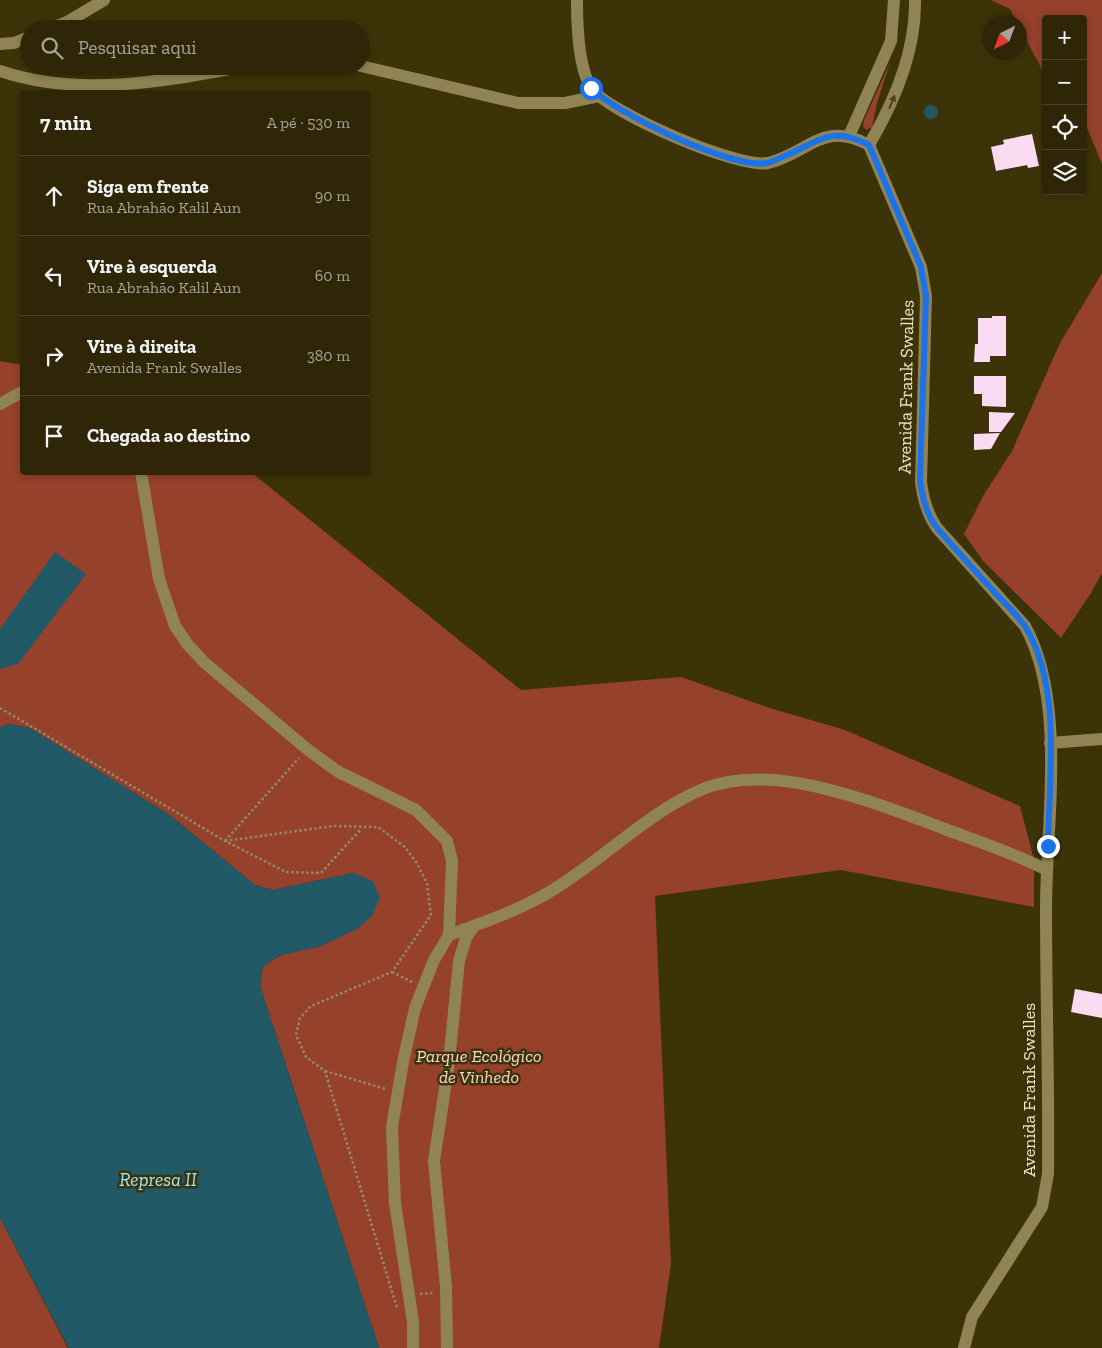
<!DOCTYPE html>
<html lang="pt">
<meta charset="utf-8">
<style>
body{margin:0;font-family:"Zilla Slab",serif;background:#362e11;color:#f1f3f6}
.controls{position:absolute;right:15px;top:15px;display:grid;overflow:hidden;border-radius:5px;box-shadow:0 2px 8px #0003}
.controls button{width:45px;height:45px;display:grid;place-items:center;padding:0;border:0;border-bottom:1px solid #494328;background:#2e2607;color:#f1f3f6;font:25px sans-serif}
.compass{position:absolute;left:982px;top:15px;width:45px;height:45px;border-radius:50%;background:#2e2607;box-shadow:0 2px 8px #0003;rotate:222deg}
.stop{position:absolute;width:15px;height:15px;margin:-11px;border:4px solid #1a73e8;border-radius:50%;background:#fff}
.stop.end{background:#1a73e8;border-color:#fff;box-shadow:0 1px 5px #0008}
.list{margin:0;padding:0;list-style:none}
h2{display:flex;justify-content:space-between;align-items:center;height:65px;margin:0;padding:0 20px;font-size:21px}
h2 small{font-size:16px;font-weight:400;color:#a7a59b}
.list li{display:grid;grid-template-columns:32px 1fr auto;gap:15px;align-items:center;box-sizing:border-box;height:80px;padding:0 20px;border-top:1px solid #494328}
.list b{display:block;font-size:19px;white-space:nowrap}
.list p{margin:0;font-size:16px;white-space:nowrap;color:#a7a59b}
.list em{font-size:16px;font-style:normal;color:#a7a59b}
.icon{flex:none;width:28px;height:28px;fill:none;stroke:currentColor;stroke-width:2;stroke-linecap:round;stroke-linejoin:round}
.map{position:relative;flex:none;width:1102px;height:1348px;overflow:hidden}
.search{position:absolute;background:#2e2607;box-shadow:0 2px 8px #0003;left:20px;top:20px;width:350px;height:55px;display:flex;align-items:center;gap:12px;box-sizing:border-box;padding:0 18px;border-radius:28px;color:#a7a59b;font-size:19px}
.panel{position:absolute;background:#2e2607;box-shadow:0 2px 8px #0003;left:20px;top:90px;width:350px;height:385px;border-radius:5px}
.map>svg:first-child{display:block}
.green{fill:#95412c}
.water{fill:#215966}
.building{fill:#fadbf1}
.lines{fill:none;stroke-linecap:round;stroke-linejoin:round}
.path{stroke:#938a67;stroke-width:2.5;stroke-dasharray:2.5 2.5;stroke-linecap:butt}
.minor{stroke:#918454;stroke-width:12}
.oneway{fill:#4e4318}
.route{stroke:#1a73e8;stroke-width:6}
.labels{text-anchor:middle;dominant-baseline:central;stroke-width:5;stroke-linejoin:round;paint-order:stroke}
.street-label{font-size:18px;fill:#eee7cb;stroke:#3d3309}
.park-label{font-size:18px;font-style:italic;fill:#f7d8cf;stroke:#3d3309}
.water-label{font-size:19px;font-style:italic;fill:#a2e7f9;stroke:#3d3309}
</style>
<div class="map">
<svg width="1102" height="1348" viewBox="0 0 1102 1348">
<rect width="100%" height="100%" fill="#3d3309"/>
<g class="green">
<polygon points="991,0 1102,0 1102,164 1083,118 1083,19 1046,19 1046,77 1020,28 1020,22 1017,22 1010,9"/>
<polygon points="890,63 877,103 872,127 866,130 863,126 864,120"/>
<polygon points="1102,273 1102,573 1091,593 1061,638 984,562 964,534 983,496 1012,451 1060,343"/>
<polygon points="0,361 22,365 22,472 252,473 521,690 681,677 770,708 845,730 1020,806 1034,860 1034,907 841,870 655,896 671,1264 659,1348 379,1348 260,986 263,966 281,955 321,946 353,873 273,890 255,885 171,816 30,728 10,724 0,727"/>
<polygon points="0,1218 68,1348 0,1348"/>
</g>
<g class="water">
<circle cx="931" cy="112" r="7"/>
<polygon points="55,552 86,574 18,664 0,669 0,629"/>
<polygon points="10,724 30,728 171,816 255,885 273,890 353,873 373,881 380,898 372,916 357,929 321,946 281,955 263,966 260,986 379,1348 69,1348 0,1218 0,727"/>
</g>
<g class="building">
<polygon points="1032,134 1039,166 1028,168 1027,165 996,171 991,147 1004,144 1003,140"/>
<polygon points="992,316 1006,316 1006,356 990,356 990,362 974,362 975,344 978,344 978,318 992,318"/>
<polygon points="974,376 1006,376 1006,407 982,406 982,394 974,394"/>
<polygon points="989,412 1015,413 1001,432 989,432"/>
<polygon points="1000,433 991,449 974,450 974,434"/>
<polygon points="1075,989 1102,994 1102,1018 1071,1012"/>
</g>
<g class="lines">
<g class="path">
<polyline points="0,708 225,841 286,872 321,873 361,829"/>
<polyline points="225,841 333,826 378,827 405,847 416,862 427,883 431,915 392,972 311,1006 300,1018 296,1035 306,1057 325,1071 397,1308"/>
<polyline points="225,841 299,758"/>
<polyline points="392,972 412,982"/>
<polyline points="325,1071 386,1089"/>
<polyline points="420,1294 434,1293"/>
</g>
<g class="minor">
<path d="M577,0C577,24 578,69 592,89C610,113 738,169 768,163C810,153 821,120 869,145"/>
<polyline points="49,29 69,21 104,0"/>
<polyline points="0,44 14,43 29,37"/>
<polyline points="361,66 518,103 565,103 599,96"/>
<path d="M0,71C80,98 165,81 246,66"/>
<polyline points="849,136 891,41 894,0"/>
<path d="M869,145L921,267L926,296L921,482C923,498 927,514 937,528L1025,626C1067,702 1046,823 1046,909C1046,997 1049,1085 1048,1174L1042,1207L972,1317L964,1348"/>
<path d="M869,145C895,101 916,52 915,0"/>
<polyline points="0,404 22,392"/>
<polyline points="141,472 159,579 175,626 188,645 205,663 307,749 337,771 416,810 447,841 452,861 449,935 434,960 415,1008 403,1062 392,1127 395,1203 413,1322 413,1348"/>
<polyline points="1050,743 1102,739"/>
<path d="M449,935C487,921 526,908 559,886C608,855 650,811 703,789C775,760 877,804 945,829C979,842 1014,853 1047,870"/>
<polyline points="447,1348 446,1287 434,1161 449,1062 459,961 466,938 474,926"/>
</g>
</g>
<defs><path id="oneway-solid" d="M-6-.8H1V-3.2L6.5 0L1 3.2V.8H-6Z" transform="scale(1.25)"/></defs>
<use class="oneway" href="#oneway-solid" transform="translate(892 102) rotate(-68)"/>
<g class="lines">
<path class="route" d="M591,88C615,113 733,170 767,163C773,162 779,158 785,156C820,141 831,125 869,145L921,267L926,296L920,482C923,498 926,514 937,528C957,551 978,574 998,596C1007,606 1019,616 1026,628C1062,687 1049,779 1048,846"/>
</g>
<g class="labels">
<g class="street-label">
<text transform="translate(906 387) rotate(-89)">Avenida Frank Swalles</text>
<text transform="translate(1029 1090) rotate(-90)">Avenida Frank Swalles</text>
</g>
<g class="park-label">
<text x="479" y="1056">Parque Ecológico<tspan x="479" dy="21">de Vinhedo</tspan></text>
</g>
<g class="water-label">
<text x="158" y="1179">Represa II</text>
</g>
</g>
</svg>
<div class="controls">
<button>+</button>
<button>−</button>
<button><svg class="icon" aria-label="locate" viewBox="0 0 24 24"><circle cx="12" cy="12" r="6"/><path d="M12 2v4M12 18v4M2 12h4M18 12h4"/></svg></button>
<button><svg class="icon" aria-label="layers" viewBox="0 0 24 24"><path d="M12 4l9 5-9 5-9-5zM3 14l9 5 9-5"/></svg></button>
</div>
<svg class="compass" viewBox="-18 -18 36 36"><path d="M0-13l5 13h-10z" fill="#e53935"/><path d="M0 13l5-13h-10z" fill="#a7a59b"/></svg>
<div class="stop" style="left:591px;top:88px"></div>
<div class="stop end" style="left:1048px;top:846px"></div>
<div class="search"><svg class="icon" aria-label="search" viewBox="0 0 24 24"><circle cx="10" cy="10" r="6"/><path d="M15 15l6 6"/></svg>Pesquisar aqui</div>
<section class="panel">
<h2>7 min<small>A pé · 530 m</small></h2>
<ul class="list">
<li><svg class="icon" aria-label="ahead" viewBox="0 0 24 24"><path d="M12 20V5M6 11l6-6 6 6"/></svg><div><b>Siga em frente</b><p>Rua Abrahão Kalil Aun</p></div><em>90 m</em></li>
<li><svg class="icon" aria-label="left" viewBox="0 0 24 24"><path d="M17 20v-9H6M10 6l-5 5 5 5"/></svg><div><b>Vire à esquerda</b><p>Rua Abrahão Kalil Aun</p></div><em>60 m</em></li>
<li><svg class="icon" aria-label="right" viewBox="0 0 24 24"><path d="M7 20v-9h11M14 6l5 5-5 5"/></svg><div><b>Vire à direita</b><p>Avenida Frank Swalles</p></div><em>380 m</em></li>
<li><svg class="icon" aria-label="arrive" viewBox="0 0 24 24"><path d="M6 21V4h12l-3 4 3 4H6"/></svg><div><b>Chegada ao destino</b></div></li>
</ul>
</section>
</div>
